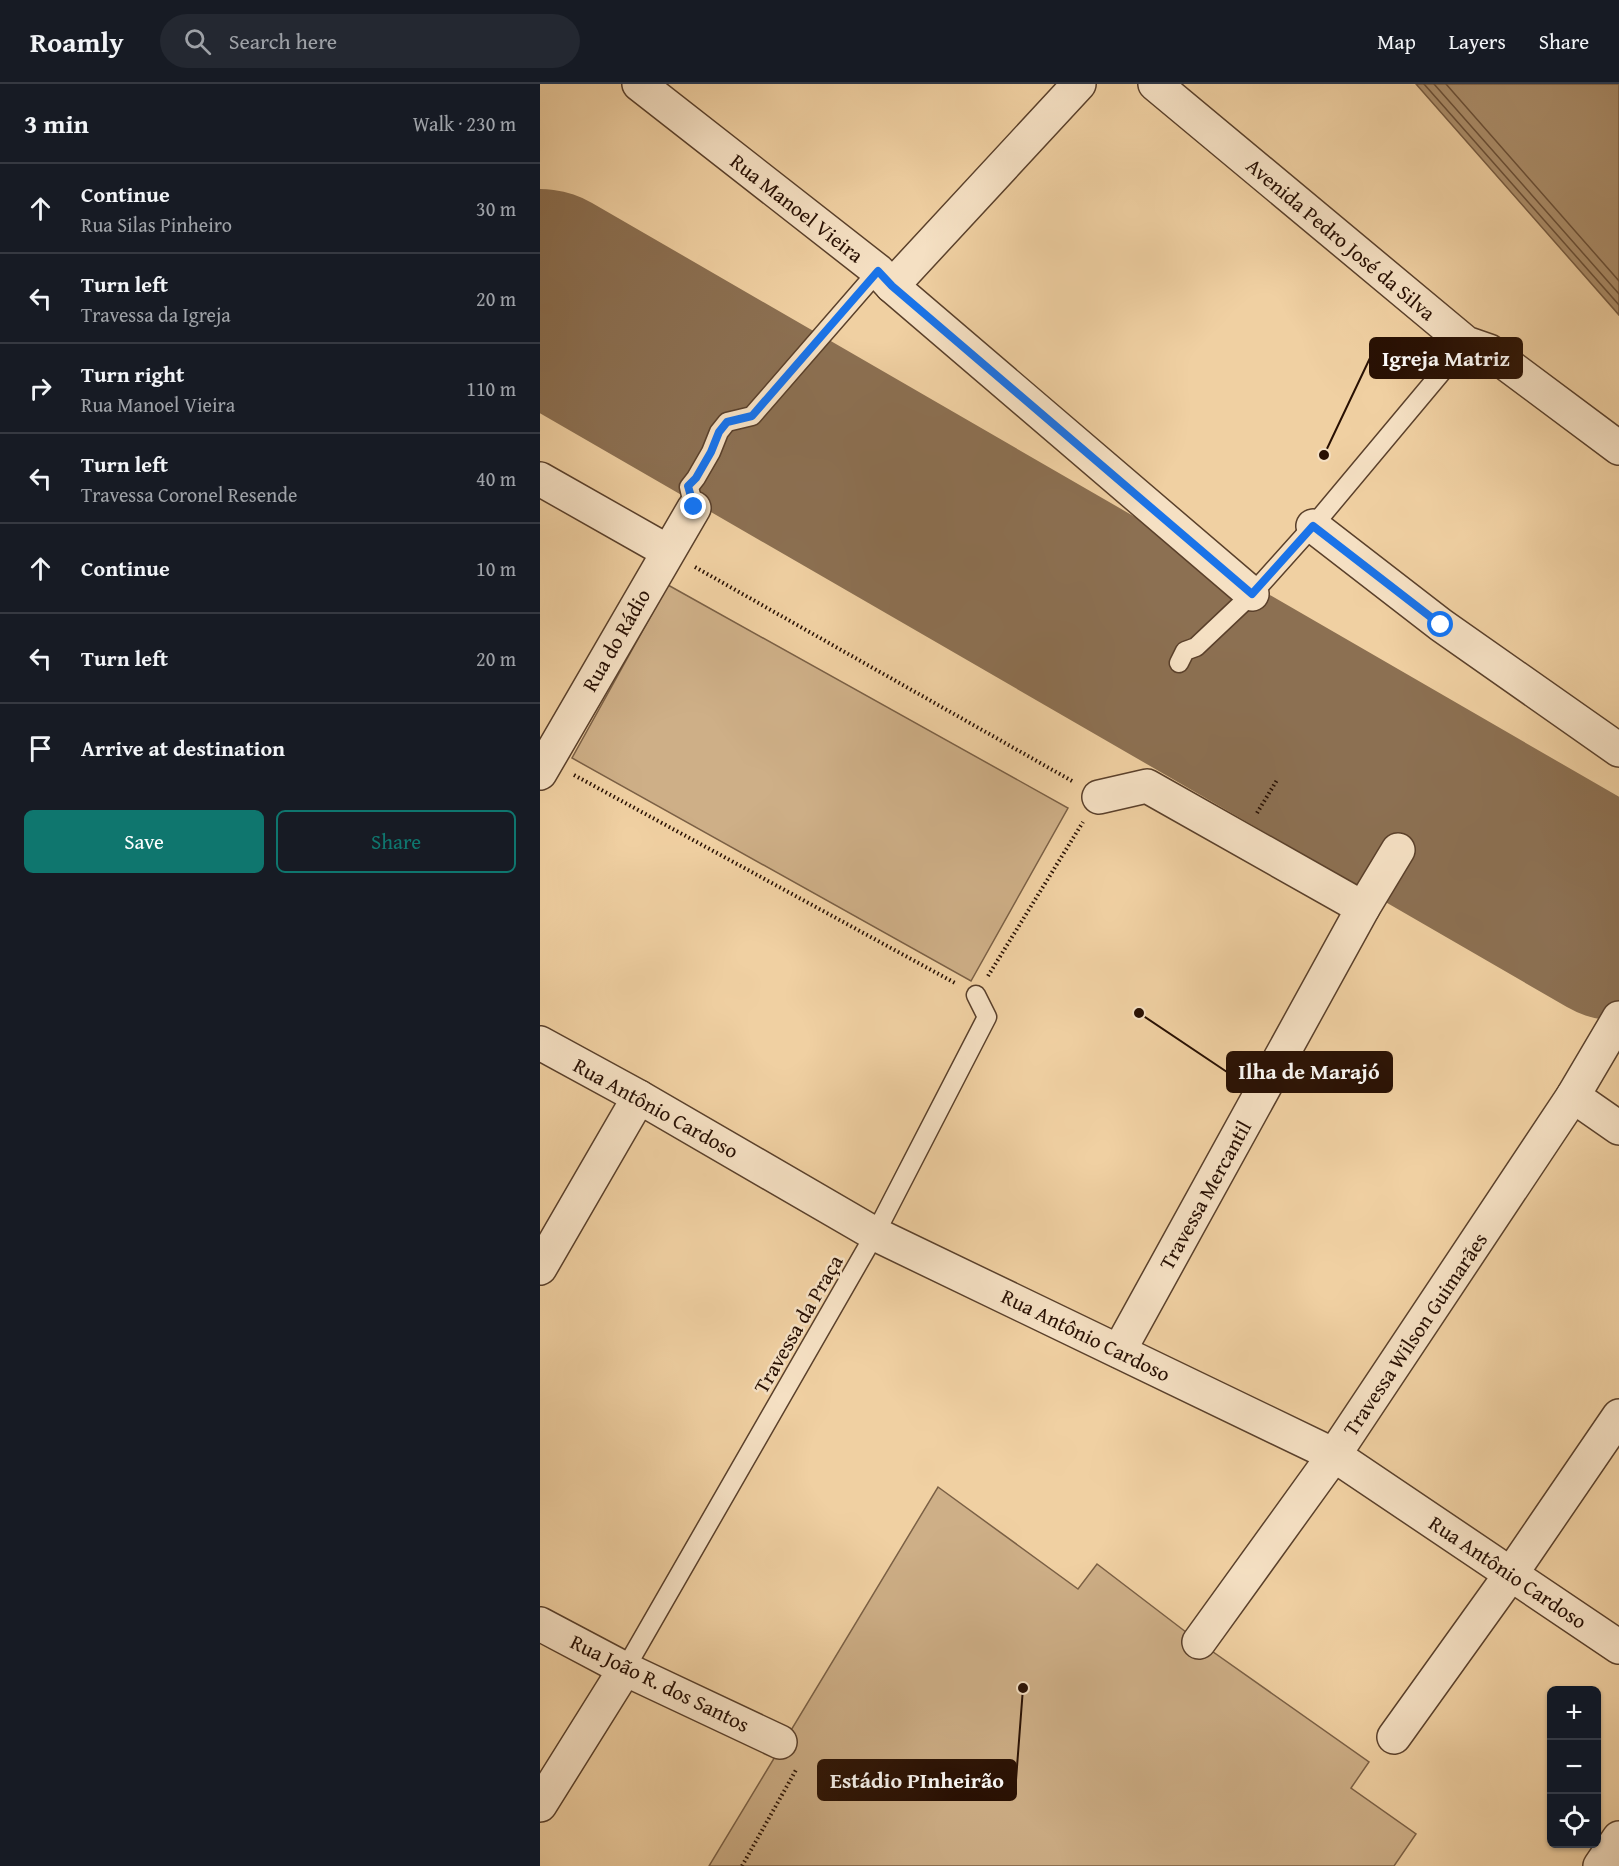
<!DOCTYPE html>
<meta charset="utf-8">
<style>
body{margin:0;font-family:"Gentium Book Plus",serif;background:#242831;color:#f1f3f6}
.controls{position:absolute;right:18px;bottom:18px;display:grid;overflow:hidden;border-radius:9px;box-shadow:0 2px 4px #0004}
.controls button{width:54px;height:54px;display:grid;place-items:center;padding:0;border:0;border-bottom:2px solid #363941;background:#171b24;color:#f1f3f6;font:30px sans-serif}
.stop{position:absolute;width:18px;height:18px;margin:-14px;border:4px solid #1a73e8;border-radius:50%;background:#fff}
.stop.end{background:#1a73e8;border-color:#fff;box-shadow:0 2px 6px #0008}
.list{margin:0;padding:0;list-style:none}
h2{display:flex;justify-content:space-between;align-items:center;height:78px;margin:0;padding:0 24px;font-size:26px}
h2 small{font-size:20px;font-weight:400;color:#9ea1a6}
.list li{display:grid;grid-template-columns:39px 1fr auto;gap:18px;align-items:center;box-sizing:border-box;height:90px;padding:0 24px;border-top:2px solid #363941}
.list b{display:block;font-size:22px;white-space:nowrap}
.list p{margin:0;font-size:20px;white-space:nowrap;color:#9ea1a6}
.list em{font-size:20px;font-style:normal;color:#9ea1a6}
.actions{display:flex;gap:12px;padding:18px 24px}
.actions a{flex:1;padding:14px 0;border:2px solid #0f766e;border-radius:9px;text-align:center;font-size:21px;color:#0f766e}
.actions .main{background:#0f766e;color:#fff}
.icon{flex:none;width:33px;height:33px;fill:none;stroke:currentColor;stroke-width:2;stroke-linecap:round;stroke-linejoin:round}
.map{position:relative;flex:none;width:1079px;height:1782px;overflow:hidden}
header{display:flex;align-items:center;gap:36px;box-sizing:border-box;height:84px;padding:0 30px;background:#171b24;border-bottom:2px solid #363941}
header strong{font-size:28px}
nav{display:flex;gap:33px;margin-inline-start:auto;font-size:21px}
.search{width:420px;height:54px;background:#242831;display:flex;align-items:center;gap:15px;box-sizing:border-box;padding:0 21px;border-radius:33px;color:#9ea1a6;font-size:22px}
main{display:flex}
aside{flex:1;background:#171b24}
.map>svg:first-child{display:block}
.park{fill:#ceaf87;stroke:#7b6045;stroke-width:1.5}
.water{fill:#ac8f6c;stroke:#775c42;stroke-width:1.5}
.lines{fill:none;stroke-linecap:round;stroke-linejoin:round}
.shore{stroke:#6a5038;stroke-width:1.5}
.runway{stroke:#8c7052;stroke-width:208}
.service-casing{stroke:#5a402b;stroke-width:21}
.minor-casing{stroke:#5a402b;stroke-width:36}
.path{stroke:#281003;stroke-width:4;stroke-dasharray:1.5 3;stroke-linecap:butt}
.service{stroke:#f5e0c3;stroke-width:18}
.minor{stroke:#f5e0c3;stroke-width:33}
.route{stroke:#1a73e8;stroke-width:8}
.labels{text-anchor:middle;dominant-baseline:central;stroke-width:5;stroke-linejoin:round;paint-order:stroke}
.street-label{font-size:21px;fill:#281003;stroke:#f5e0c3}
.leader{fill:none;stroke:#281003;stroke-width:2}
.callout-dot{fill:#281003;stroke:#f5e0c3;stroke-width:2}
.callout{fill:#281003;stroke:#281003;stroke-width:2}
.callout-label{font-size:22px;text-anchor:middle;font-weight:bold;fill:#fff}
</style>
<header>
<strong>Roamly</strong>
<div class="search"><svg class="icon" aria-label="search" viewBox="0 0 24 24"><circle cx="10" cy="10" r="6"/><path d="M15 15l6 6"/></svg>Search here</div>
<nav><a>Map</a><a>Layers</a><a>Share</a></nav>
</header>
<main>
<aside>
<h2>3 min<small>Walk · 230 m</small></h2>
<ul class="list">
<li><svg class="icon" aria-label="ahead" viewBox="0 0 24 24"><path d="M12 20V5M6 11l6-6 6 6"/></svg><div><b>Continue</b><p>Rua Silas Pinheiro</p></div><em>30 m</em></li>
<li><svg class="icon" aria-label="left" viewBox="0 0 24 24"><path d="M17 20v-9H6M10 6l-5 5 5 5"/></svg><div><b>Turn left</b><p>Travessa da Igreja</p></div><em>20 m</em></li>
<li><svg class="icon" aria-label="right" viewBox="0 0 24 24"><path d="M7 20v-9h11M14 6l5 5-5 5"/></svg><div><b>Turn right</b><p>Rua Manoel Vieira</p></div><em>110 m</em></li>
<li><svg class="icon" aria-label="left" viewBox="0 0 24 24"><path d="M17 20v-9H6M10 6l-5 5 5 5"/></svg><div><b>Turn left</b><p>Travessa Coronel Resende</p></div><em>40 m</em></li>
<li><svg class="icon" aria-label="ahead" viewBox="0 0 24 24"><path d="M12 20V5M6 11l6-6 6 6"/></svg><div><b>Continue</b></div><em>10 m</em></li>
<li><svg class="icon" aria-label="left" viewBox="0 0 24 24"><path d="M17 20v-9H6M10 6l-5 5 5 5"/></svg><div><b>Turn left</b></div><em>20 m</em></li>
<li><svg class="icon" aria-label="arrive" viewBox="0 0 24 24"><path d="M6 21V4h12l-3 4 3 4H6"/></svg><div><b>Arrive at destination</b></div></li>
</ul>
<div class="actions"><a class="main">Save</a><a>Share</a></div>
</aside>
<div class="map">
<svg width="1079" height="1782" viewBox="0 0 1079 1782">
<rect width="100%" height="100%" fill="#f0d0a2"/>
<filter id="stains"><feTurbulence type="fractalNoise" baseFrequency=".00333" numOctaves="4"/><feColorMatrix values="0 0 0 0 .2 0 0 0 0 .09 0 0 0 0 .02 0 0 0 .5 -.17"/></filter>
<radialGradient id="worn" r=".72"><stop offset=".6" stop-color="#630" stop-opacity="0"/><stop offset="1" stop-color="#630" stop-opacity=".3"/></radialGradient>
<g class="park">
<polygon points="128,501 528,724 431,897 32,674"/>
<polygon points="398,1403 538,1505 557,1480 659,1558 829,1678 811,1704 876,1750 854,1782 169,1782"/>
</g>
<polygon class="water" points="876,0 1079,0 1079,231"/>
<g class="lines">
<g class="shore">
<polyline points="884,0 1079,221"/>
<polyline points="894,0 1079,210"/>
<polyline points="906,0 1079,197"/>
</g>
<polyline class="runway" points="0,209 1079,833"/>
<defs>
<g id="service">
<polyline points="154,424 149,403 156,394 171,368 179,348 187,338 212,332 338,187"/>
<polyline points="639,579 645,567 656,563 712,510 773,442 926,259"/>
<polyline points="85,1585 335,1150 447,933 436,911"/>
</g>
<g id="minor">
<polyline points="99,0 338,187 352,202 712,510"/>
<polyline points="615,0 926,259 949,267 1079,364"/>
<polyline points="352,202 539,0"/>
<polyline points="0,395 127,467"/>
<polyline points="773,442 901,541 1079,666"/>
<polyline points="0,689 154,424"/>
<polyline points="559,713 607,702 823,824"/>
<polyline points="0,959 99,1013 335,1150 794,1371 1079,1563"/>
<polyline points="1033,1012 1079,1044"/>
<polyline points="0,1184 99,1013"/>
<polyline points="579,1267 823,824 858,766"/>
<polyline points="0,1540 85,1585 240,1658"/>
<polyline points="659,1558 794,1371 1033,1012 1079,934"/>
<polyline points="854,1653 971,1490 1079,1332"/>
<polyline points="0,1721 85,1585"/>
<polyline points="1060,1782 1079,1754"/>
</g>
</defs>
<use href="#service" class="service-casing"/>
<use href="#minor" class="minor-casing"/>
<g class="path">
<polyline points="155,483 532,697"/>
<polyline points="34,691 415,899"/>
<polyline points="717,729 737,696"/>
<polyline points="448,892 543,738"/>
<polyline points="202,1782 256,1686"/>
</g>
<use href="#service" class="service"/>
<use href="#minor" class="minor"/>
</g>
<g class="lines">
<polyline class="route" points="154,423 148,402 156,394 171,368 179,348 187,338 212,332 338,187 352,202 712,510 773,442 901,541"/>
</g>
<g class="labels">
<g class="street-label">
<text transform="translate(257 124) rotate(38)">Rua Manoel Vieira</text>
<text transform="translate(801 155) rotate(40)">Avenida Pedro José da Silva</text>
<text transform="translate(76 556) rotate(-60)">Rua do Rádio</text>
<text transform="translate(116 1024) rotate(29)">Rua Antônio Cardoso</text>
<text transform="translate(665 1111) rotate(-61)">Travessa Mercantil</text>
<text transform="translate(258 1240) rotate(-60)">Travessa da Praça</text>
<text transform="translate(875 1250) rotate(-56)">Travessa Wilson Guimarães</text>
<text transform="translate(546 1251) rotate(26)">Rua Antônio Cardoso</text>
<text transform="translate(968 1488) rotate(34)">Rua Antônio Cardoso</text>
<text transform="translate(120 1599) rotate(26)">Rua João R. dos Santos</text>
</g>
</g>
<path class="leader" d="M784 371L830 274M599 929L687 988M483 1604L476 1696"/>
<g class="callout-dot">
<circle cx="784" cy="371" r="6"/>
<circle cx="599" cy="929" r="6"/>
<circle cx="483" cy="1604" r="6"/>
</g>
<g class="callout">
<rect x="830" y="254" width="152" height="40" rx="6"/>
<rect x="687" y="968" width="165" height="40" rx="6"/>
<rect x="278" y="1676" width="198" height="40" rx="6"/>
</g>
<g class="callout-label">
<text x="906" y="282">Igreja Matriz</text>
<text x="769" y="995">Ilha de Marajó</text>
<text x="377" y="1704">Estádio PInheirão</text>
</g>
<rect width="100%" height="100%" filter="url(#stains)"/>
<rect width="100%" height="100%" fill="url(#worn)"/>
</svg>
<div class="controls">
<button>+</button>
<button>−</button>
<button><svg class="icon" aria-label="locate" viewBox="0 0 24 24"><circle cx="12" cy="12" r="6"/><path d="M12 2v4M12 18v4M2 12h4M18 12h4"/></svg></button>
</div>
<div class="stop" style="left:901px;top:541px"></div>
<div class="stop end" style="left:154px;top:423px"></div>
</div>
</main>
